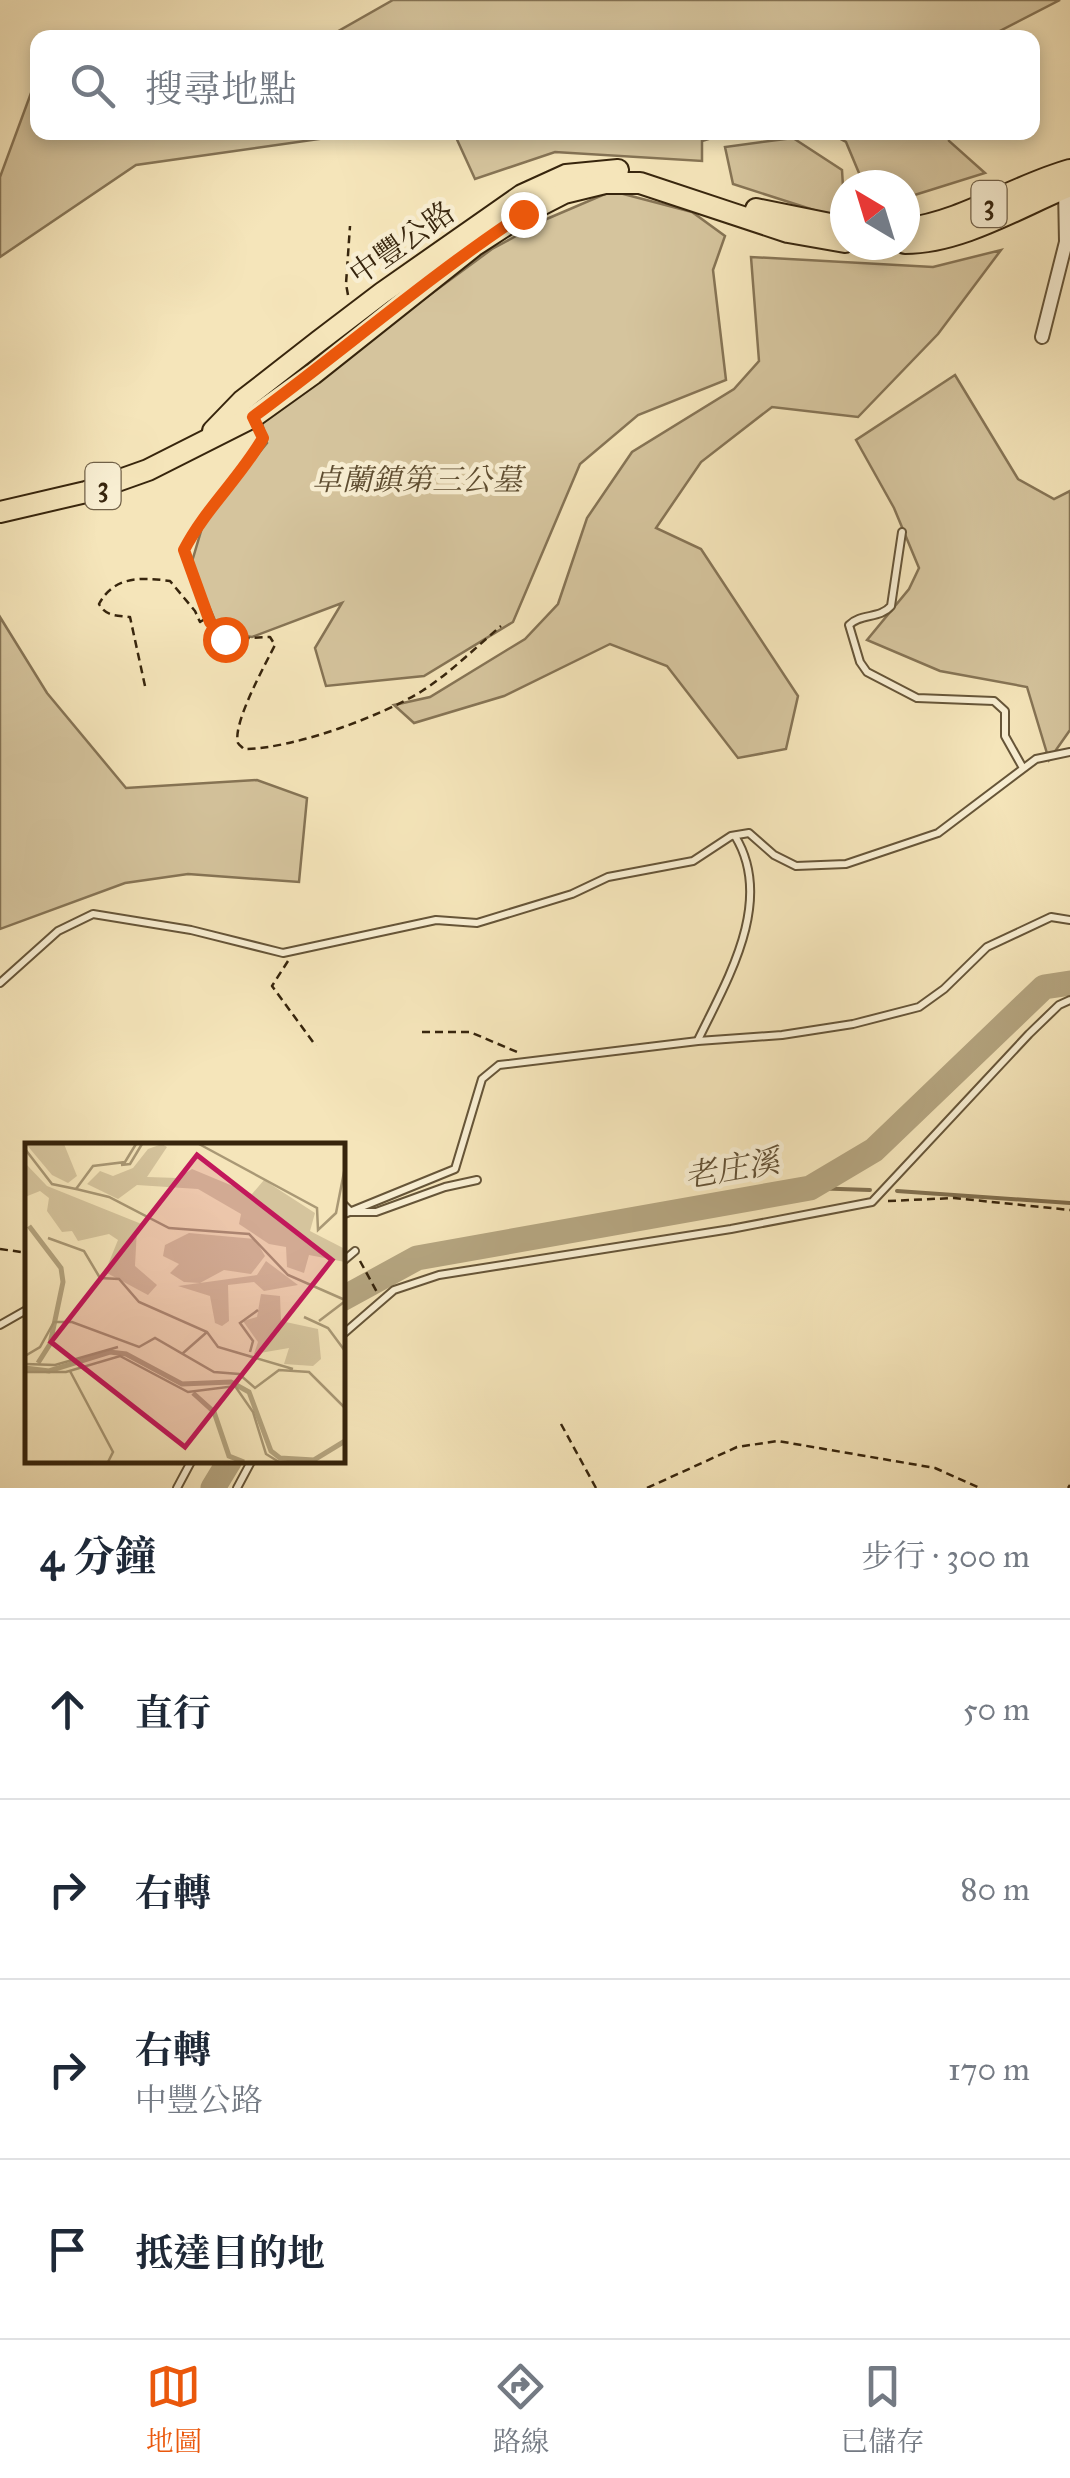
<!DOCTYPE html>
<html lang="zh-TW">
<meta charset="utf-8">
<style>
body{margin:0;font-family:"IM FELL Great Primer","Noto Serif TC",serif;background:#f6f6f7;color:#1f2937}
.compass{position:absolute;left:830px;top:170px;width:90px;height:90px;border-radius:50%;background:#fff;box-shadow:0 5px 15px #0003;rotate:322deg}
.stop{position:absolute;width:30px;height:30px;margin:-22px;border:8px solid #ea580c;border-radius:50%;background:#fff}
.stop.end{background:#ea580c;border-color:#fff;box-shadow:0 2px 10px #0008}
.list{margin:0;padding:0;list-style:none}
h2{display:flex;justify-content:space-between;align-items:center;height:130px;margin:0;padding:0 40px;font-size:42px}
h2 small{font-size:32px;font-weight:400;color:#747a83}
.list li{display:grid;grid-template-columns:65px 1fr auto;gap:30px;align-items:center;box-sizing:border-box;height:180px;padding:0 40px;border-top:2px solid #e0e1e3}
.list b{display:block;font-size:38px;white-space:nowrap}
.list p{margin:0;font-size:32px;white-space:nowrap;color:#747a83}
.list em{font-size:32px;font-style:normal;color:#747a83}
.icon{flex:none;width:55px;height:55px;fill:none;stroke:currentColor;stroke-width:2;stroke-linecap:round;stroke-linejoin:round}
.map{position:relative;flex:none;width:1070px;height:1488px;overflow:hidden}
.search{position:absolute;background:#fff;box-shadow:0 5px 15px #0003;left:30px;right:30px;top:30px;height:110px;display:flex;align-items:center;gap:25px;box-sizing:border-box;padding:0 35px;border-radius:20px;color:#747a83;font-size:38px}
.sheet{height:850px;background:#fff}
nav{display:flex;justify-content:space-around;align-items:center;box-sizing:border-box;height:140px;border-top:2px solid #e0e1e3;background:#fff;font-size:28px;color:#747a83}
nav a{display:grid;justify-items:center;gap:5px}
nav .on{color:#ea580c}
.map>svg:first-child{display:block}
.green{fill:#d5c49d;stroke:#867455;stroke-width:2.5}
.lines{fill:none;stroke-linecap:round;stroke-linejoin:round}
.stream{stroke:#827151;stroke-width:4}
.river{stroke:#b4a47f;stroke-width:25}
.lane-casing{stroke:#665538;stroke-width:10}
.street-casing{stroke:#665538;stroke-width:16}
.primary-casing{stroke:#37250d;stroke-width:24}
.path{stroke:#37250d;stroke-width:2.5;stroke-dasharray:8 5;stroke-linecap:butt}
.lane{stroke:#f8eed2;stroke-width:6}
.street{stroke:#f8eed2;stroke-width:12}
.primary{stroke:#f5e5ba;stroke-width:20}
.route{stroke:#ea580c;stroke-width:12}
.labels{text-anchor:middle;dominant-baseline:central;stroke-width:9;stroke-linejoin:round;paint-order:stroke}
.shield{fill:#f8eed2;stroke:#716148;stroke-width:2.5}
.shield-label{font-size:28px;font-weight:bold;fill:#37250d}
.street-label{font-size:30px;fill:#37250d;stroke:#f8eed2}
.park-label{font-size:30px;font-style:italic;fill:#5e4d31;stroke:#f8eed2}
.water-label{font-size:32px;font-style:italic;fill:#635135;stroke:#f8eed2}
.inset-river{fill:none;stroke:#b4a47f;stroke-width:5}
.inset-road{fill:none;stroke:#a99875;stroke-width:2.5}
.view{fill:#c2185b;fill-opacity:0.15;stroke:#c2185b;stroke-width:5}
.inset-edge{fill:none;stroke:#37250d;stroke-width:5}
</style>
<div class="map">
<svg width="1070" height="1488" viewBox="0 0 1070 1488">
<rect width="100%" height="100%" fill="#f5e5ba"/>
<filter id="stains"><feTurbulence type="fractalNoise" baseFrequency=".002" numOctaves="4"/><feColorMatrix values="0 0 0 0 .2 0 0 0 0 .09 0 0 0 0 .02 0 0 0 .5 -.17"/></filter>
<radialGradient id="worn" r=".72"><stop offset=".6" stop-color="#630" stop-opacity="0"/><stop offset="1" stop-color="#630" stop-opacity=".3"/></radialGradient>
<g class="green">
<polygon points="393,0 1060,0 988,37 319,37 333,34"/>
<polygon points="31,93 37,93 38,132 361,133 136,165 0,257 0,177"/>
<polygon points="454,133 728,133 702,141 702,161 555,152 475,179"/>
<polygon points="829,133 948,133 949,141 985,173 905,198 905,185 864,185 846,142"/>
<polygon points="793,138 842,170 845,220 733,184 725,147"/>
<polygon points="612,191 692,212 725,236 713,270 726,380 638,415 580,464 513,622 424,676 326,686 315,648 342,603 252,637 220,632 191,565 204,521 267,443 261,419 492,249 549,218"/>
<polygon points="1001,250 938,334 858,417 772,407 701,462 656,528 701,549 798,696 786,749 738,758 667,666 610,644 504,696 414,723 394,705 430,697 525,639 558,604 587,518 632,452 734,389 759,361 751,257 933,267"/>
<polygon points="955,375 1018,479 1054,499 1070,491 1070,730 1049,760 1027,687 940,671 867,640 909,589 919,568 894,508 856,440"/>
<polygon points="0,617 47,693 126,788 257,780 307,798 299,882 188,874 125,883 0,929"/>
</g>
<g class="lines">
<g class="stream">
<polyline points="810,1188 870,1190"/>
<polyline points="897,1191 1070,1203"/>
</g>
<g class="river">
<polyline points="342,1299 417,1258 810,1188 874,1150 1044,987 1070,983"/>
<polyline points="213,1488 230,1460"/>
</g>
<defs>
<g id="lane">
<path d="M902,532L891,606C880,619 861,613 849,625L860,662L867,672L917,698L994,701L1005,711V736L1023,768"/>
<polyline points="0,983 58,931 93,914 191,930 283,953 436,920 477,923 572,894 608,877 693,861 731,836 749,833 774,855 796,866 846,864 938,833 1036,759 1070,752"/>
<path d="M698,1040C727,980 775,901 735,836"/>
<polyline points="342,1203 351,1212 376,1212 445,1187 477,1180"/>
<polyline points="342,1215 455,1169 482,1079 499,1065 698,1041 782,1035 853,1024 919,1007 944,989 987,947 1051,917 1070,920"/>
<polyline points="342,1262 355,1251"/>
<polyline points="0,1325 28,1309"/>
<polyline points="342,1335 394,1290 439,1275 731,1229 872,1202 1029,1034 1059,1005 1070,1000"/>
<polyline points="177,1488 192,1460"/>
<polyline points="237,1488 252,1460"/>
</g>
<polyline id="street" points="1042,337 1066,242 1065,188"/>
<g id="primary">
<polyline points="756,209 845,227"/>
<path d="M905,229C965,221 1013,186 1070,170"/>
<path d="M905,243C961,243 1019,207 1070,186"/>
<polyline points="213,431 242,401 319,341 382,293 522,195 566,175 618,170"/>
<polyline points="0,512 86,492 148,470 253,417 313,374 474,246 523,214 564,193 605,183 640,183 788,232 845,242"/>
</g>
</defs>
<use href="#lane" class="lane-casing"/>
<use href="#street" class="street-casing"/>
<use href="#primary" class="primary-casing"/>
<g class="path">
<polyline points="348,295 346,284 350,226"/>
<path d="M260,432L263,438C240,478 205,509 184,550L210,623L225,639L270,637L275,645C266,663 232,724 238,743C239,745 242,747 244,749C292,749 380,717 422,691C449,674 476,647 501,626"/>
<path d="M145,686L130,617C117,615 106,617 99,604C114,576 141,577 170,581L195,611L200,622L208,617"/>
<polyline points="288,961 272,986 316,1046"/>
<polyline points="422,1032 470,1032 517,1052"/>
<polyline points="888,1201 954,1198 1070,1210"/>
<polyline points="0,1249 28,1253"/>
<polyline points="360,1261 378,1294"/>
<polyline points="561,1424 596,1488"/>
<polyline points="647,1488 737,1447 778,1441 935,1468 980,1488"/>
<polyline points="1068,1488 1070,1485"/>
</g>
<use href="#lane" class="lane"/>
<use href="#street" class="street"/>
<use href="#primary" class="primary"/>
</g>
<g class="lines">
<path class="route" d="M225,639L210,622L184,550C205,509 240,478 263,438L253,417C344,350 429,276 523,214"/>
</g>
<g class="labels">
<g class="shield">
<rect x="971.5" y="181" width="35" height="46" rx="8"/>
<rect x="85.5" y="463" width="35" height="46" rx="8"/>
</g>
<g class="shield-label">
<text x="989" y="204">3</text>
<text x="103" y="486">3</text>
</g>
<g class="street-label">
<text transform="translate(402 243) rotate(-35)">中豐公路</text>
</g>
<g class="park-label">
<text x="417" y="480">卓蘭鎮第三公墓</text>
</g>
<g class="water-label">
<text transform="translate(732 1169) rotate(-10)">老庄溪</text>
</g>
</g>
<g transform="translate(25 1143)">
<rect width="320" height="320" fill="#f5e5ba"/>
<path d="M1,1H39L52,33L43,40L27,32ZM137,1L142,4L122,34L153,35L167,26L227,51L239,37L290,70L285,88L320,106V119L284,112L279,130L262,124L261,104L244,101L214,81L216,71L173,46L112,42L93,56L62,41L75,28L88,33L108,25L123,6ZM0,20L22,43L119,82L112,85L110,123L132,142L123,152L80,129L93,97L84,91L53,98L47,88L37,89L22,68L24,55L15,48L0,54ZM164,90L230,96L240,113L226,131L199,127L175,140L159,139L145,130L154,121L138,113L140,102ZM241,118L273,142L239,148L229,139L203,142L204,178L197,183L190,180L185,153L153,143L232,132ZM236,151L255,153L256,178L293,186L296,216L288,223L259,221L264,205L229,211L233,199L218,178L232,174Z" fill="#d5c49d"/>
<path class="inset-river" d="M4,83L36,125L38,139L25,201L13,220M0,225L24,228L85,209L101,211L157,241L206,239L224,249L246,308L255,315L289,317L320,298M168,250L189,269L204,313L219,319"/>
<path class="inset-road" d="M111,1L100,19L68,23L51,46L84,54L144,85L224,91L263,132L320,157M174,1L292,65L293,87L311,70L320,24M0,6L27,41L51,46M96,22L105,21L117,1M23,95L59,108L75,135L94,136L114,159L182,189L193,204L268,226M279,174L303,185L320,208M294,178L319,159M225,209L228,198L215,180L233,167M157,211L182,189M0,213L15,204L29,179H47L114,204L130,195L189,229L214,231L230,245L254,227L284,229L320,265M0,221L30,222L93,204M45,228L88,309L83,319M0,229H41L95,213L163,249L210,243L228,269L241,311L254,319"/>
<path class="view" d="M172,12L307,117L160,304L26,199Z"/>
<rect width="320" height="320" class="inset-edge"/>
</g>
<rect width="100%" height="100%" filter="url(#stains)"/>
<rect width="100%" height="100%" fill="url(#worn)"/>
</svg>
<svg class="compass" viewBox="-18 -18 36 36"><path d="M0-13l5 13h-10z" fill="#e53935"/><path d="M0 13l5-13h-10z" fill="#747a83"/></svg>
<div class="stop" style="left:225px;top:639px"></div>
<div class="stop end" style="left:523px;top:214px"></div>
<div class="search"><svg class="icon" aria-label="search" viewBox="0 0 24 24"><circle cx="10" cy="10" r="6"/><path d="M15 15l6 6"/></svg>搜尋地點</div>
</div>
<section class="sheet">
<h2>4 分鐘<small>步行 · 300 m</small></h2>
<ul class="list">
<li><svg class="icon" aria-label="ahead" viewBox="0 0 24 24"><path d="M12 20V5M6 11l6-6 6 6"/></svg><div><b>直行</b></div><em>50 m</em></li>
<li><svg class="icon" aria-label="right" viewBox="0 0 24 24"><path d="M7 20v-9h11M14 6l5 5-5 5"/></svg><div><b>右轉</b></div><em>80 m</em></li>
<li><svg class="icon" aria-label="right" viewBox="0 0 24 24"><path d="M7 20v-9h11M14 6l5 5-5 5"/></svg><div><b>右轉</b><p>中豐公路</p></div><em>170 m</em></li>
<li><svg class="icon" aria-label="arrive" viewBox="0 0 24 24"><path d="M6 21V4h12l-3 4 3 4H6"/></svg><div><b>抵達目的地</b></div></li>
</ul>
</section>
<nav>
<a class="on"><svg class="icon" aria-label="map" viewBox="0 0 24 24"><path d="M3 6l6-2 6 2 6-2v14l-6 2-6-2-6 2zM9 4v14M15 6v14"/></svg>地圖</a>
<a><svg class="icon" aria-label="directions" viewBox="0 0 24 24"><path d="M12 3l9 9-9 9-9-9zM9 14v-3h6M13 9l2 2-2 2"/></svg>路線</a>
<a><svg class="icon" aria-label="saved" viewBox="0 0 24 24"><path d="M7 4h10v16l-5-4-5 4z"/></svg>已儲存</a>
</nav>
